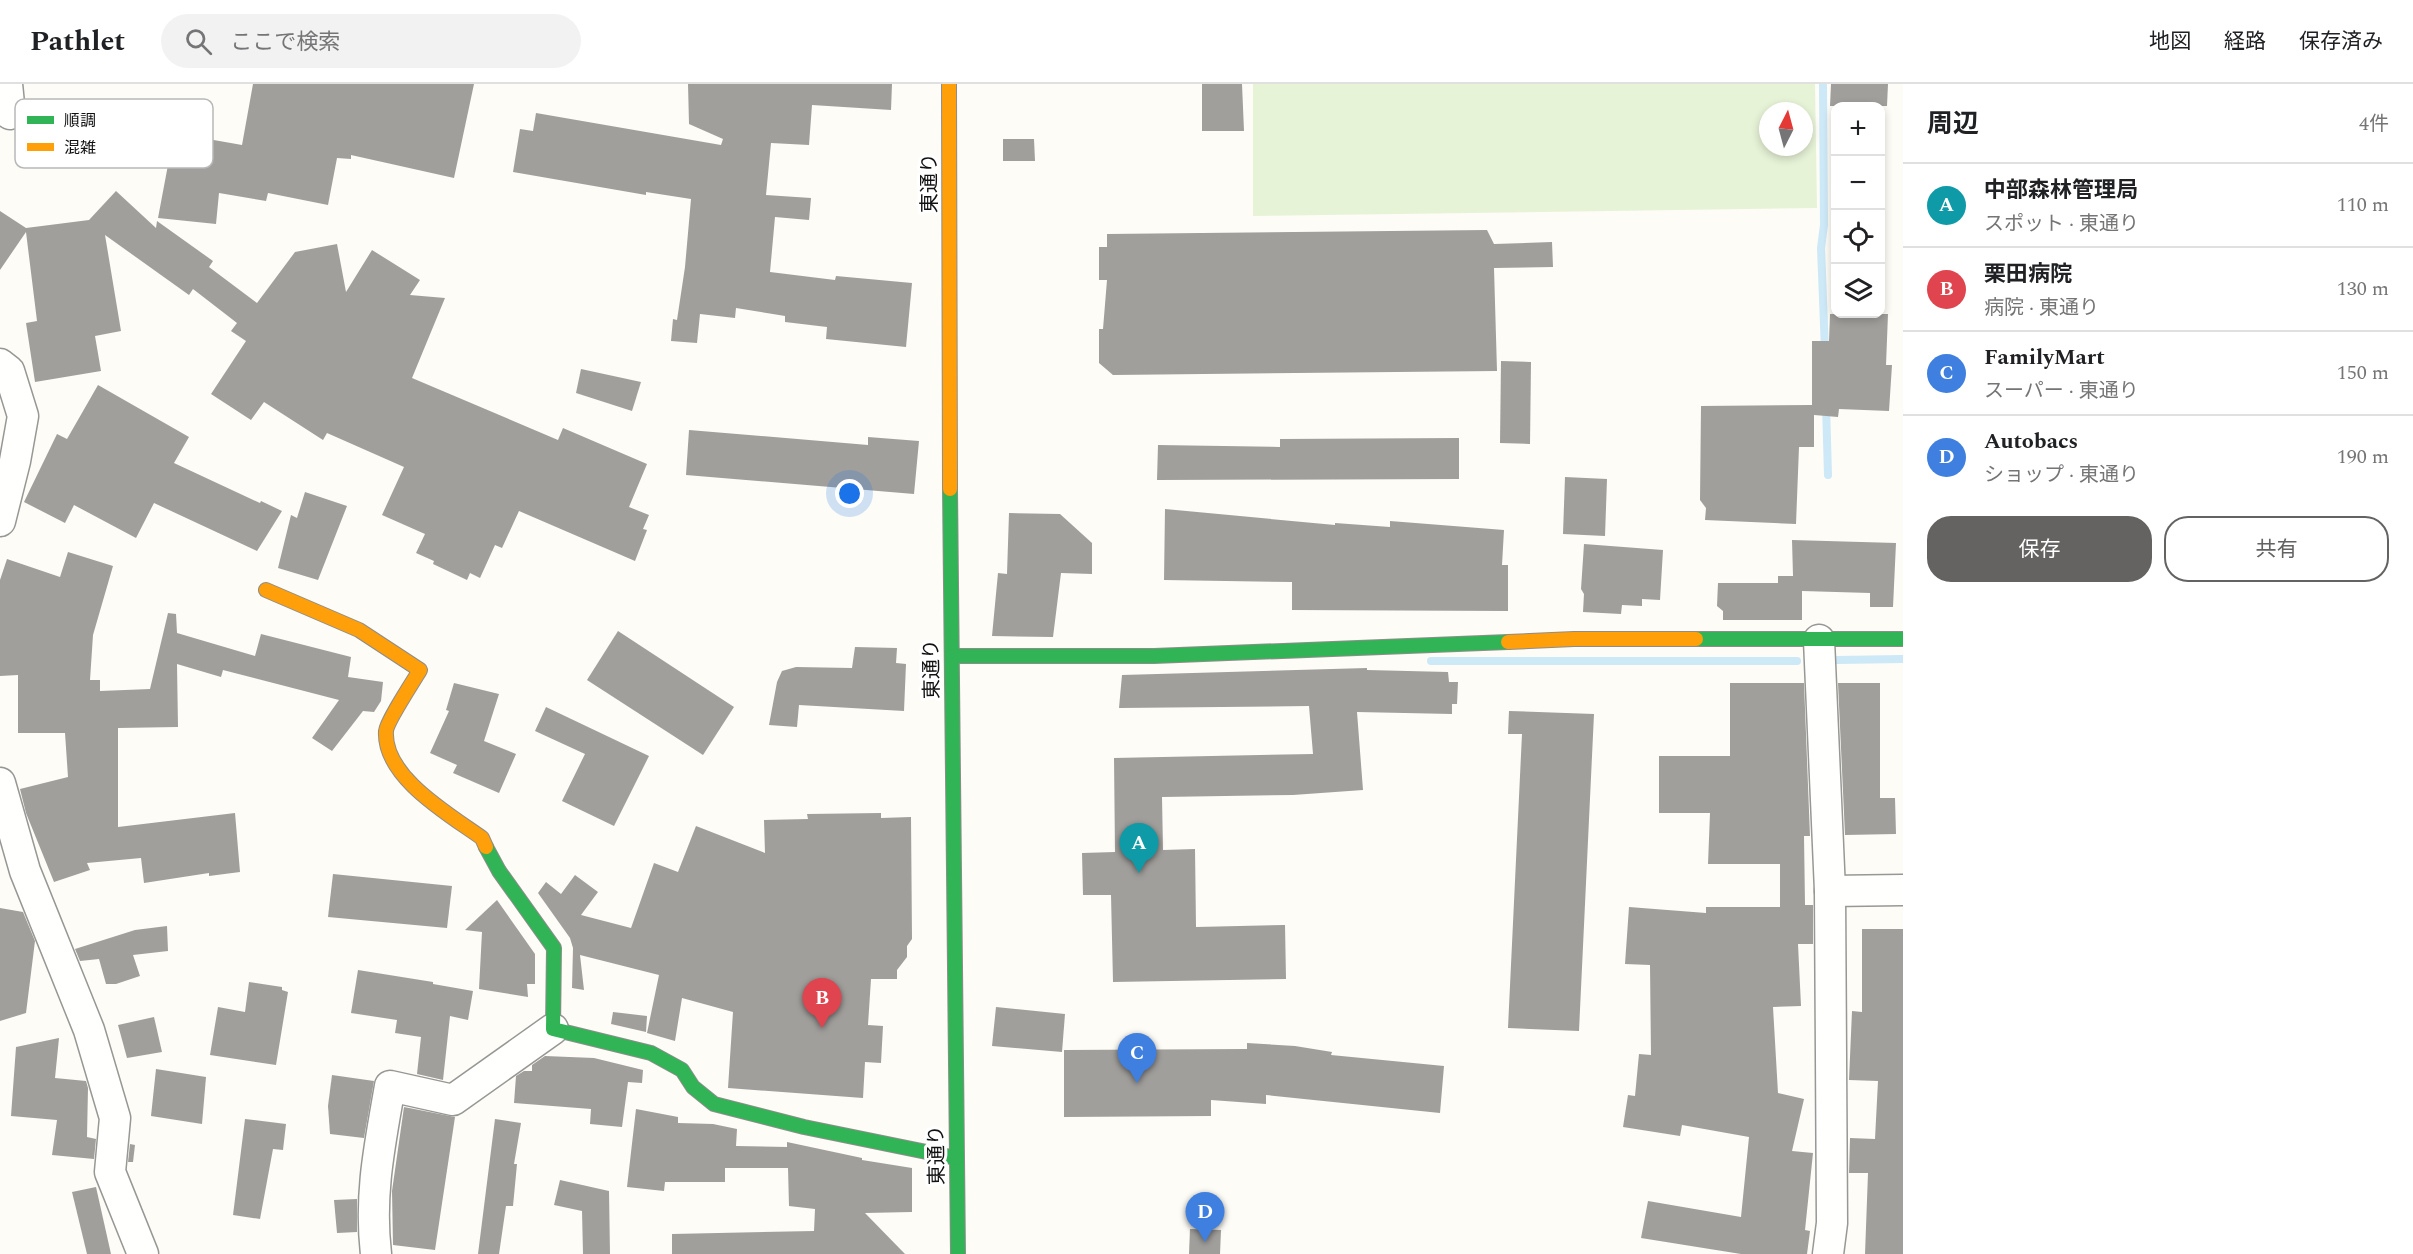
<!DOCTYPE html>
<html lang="ja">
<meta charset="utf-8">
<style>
body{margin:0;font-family:Spectral,"Noto Sans JP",serif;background:#f2f2f2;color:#202124}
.controls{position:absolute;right:18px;top:18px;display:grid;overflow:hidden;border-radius:12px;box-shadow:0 3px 9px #0003}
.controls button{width:54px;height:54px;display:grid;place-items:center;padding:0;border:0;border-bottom:2px solid #e0e0e0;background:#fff;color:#202124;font:30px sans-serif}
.compass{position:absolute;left:1759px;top:18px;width:54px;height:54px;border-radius:50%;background:#fff;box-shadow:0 3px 9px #0003;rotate:6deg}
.you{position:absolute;left:850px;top:410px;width:21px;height:21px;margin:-15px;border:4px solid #fff;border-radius:50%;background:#1a73e8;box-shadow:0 0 0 9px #1a73e833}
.badge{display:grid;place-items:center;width:39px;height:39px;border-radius:50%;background:#646362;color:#fff;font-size:20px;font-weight:700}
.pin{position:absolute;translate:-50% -50px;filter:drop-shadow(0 2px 3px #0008)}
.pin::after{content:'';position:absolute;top:32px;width:21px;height:18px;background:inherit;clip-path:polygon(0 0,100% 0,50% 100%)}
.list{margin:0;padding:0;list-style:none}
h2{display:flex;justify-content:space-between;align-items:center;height:78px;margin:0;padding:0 24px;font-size:26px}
h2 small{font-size:20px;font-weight:400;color:#757577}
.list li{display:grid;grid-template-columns:39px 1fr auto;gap:18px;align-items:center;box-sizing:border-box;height:84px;padding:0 24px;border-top:2px solid #e0e0e0}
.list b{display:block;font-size:22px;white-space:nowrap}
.list p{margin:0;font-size:20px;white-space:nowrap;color:#757577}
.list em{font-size:20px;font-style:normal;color:#757577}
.actions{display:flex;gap:12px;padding:18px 24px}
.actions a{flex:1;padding:14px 0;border:2px solid #646362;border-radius:24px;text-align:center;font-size:21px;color:#646362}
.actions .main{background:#646362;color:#fff}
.icon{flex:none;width:33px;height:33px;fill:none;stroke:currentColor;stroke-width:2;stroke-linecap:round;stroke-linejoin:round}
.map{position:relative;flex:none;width:1903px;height:1170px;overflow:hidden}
header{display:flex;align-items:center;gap:36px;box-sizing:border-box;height:84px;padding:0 30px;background:#fff;border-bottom:2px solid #e0e0e0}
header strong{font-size:28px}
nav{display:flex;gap:33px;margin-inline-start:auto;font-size:21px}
.search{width:420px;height:54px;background:#f2f2f2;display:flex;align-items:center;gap:15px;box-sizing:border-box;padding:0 21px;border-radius:33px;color:#757577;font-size:22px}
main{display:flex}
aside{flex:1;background:#fff}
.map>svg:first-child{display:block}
.grass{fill:#e7f3d7;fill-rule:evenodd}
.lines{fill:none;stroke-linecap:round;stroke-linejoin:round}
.stream{stroke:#cde8f7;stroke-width:8}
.building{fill:#a19f9c}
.street-casing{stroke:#979795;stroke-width:33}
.fast-casing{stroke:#8e8d8b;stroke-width:16}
.slow-casing{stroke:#8e8d8b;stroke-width:16}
.street{stroke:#fffffe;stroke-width:30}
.fast{stroke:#30b455;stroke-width:14}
.slow{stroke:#ff9f0a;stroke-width:14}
.labels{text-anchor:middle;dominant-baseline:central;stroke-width:6;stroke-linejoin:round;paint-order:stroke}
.street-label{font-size:20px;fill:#111;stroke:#fff}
.key{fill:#fff;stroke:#b8b8b8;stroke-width:1.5}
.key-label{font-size:16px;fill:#111}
</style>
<header>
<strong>Pathlet</strong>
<div class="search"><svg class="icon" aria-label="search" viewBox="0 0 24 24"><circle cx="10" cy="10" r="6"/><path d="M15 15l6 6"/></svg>ここで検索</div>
<nav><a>地図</a><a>経路</a><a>保存済み</a></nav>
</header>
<main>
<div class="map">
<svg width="1903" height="1170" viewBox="0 0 1903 1170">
<rect width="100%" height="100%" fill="#fdfcf7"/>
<path class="grass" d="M1253,0H1815L1817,124L1253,132ZM1768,27H1804V63H1768Z"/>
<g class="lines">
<g class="stream">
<polyline points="1823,0 1824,141 1821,164 1825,266"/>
<polyline points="1826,321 1828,391"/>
<polyline points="1837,576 1903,575"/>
<polyline points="1431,577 1797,577"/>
</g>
</g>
<g class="building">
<polygon points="253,0 474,0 454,94 351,71 351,75 337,74 328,121 268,109 266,117 219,109 216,140 158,134 174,49 242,61"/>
<polygon points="688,0 892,0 891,26 812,21 809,61 771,59 766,111 811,114 809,136 775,133 770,188 835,196 836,192 912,199 906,263 826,255 827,243 785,238 785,232 736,224 735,234 700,230 697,259 671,257 673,235 677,236 685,183 691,115 646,108 646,111 513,88 520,45 533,47 536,29 721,61 723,55 689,40"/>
<polygon points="1202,0 1242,0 1244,47 1202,47"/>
<polygon points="1831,0 1888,0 1887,22 1830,22"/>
<polygon points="1003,55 1034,55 1035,77 1003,77"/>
<polygon points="116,107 156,144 157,137 213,177 209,183 257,219 295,168 337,160 346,208 372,166 420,196 410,211 445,214 412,294 558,356 563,344 647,380 629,423 649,431 643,445 647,446 635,477 519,427 502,464 495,461 480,494 470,489 467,496 433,480 434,477 416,469 425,450 382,431 404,383 327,349 323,356 264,318 251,336 211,310 246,257 231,247 237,239 193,205 189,211 105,151 121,247 95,252 101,287 35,298 26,239 37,237 26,148 0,186 0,127 26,144 89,136"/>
<polygon points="1487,146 1494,160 1552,158 1553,183 1494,184 1497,287 1113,291 1099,279 1099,245 1103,245 1107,196 1099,196 1099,163 1107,163 1107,150"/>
<polygon points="1830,230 1888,230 1886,281 1892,281 1889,327 1839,325 1838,333 1814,331 1814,363 1799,363 1796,440 1705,436 1706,424 1700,416 1701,322 1812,321 1812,257 1829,257"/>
<polygon points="1501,277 1531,278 1530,360 1500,359"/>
<polygon points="581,285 641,298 632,327 576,309"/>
<polygon points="98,301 189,353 174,379 260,419 261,417 282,427 257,467 154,419 136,454 74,421 65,439 24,418 57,350 67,355"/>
<polygon points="689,346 868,361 868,353 919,357 914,410 686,391"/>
<polygon points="1459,354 1459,395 1157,396 1158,361 1280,363 1280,355"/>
<polygon points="1565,393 1607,395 1605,452 1563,450"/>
<polygon points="305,408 347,422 318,496 278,484 291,431 297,434"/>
<polygon points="1165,425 1335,441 1335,439 1390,443 1390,437 1504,446 1502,481 1508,481 1508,527 1292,526 1292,498 1164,496"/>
<polygon points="1009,429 1060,430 1092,459 1092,490 1061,489 1053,553 992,552 998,489 1007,490"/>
<polygon points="1792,456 1896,459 1893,523 1870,523 1870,509 1802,507 1802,536 1723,536 1723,527 1717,522 1718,499 1778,499 1778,492 1793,492"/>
<polygon points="1584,460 1663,466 1660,516 1642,515 1642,522 1622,521 1621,530 1583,528 1584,510 1581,505"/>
<polygon points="68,468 113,482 93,551 90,596 100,596 100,607 150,605 168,529 176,530 177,549 255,572 261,550 351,573 348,593 383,598 381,617 374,628 363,627 332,667 312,654 339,616 223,586 221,593 177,580 178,643 118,644 118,743 235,729 240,788 209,792 209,789 144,799 141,774 87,779 90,786 54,798 26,729 20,705 68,693 65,649 18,649 18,591 0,592 0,496 7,475 60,493"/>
<polygon points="618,547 734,623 703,671 587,596"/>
<polygon points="855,563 897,564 896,579 906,580 904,627 799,621 797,643 769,641 777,598 782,587 796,583 852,584"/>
<polygon points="1367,584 1367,586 1448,588 1449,598 1458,598 1457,620 1452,620 1452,630 1357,628 1363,706 1293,711 1162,713 1163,766 1195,765 1196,843 1285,841 1286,895 1113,898 1111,811 1083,811 1082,769 1115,768 1114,674 1313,670 1309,622 1119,624 1122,591"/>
<polygon points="454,599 499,610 484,657 516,670 499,709 453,689 457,681 430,669 449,627 446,626"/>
<polygon points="1730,599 1804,599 1810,752 1804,752 1805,821 1813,821 1813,860 1798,860 1801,922 1773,923 1778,1009 1804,1015 1792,1067 1813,1069 1805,1146 1810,1147 1807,1170 1741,1170 1641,1154 1648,1117 1741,1133 1749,1053 1682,1041 1680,1052 1623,1043 1628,1011 1635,1012 1639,970 1651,971 1650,881 1625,880 1629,823 1706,829 1706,823 1780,823 1780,780 1708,780 1710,729 1659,729 1659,672 1730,672"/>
<polygon points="1838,599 1880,599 1880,714 1895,714 1896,750 1845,751"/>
<polygon points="546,623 649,672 614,742 562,717 585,670 535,647"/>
<polygon points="1509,627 1594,630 1579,947 1508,944 1522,650 1508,650"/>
<polygon points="881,729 881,734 911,733 912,855 907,862 907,873 897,886 897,895 871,895 868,941 883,942 881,979 865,978 863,1014 728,1004 733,928 682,914 675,957 647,949 659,891 580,871 584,906 572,904 573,864 570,854 538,809 546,798 561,810 575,791 598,808 581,831 631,844 654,779 678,788 696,742 765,769 764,736 808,735 807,730"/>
<polygon points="333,790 452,802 447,844 328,833"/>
<polygon points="497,816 535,870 535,900 527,900 528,913 479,905 482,848 465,846"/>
<polygon points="0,824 23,828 35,857 26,929 0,937"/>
<polygon points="167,842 168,867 133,871 140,892 116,900 106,900 99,875 80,877 75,865 135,846"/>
<polygon points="1862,845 1903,845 1903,1170 1865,1170 1868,1089 1849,1089 1850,1054 1875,1055 1878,997 1849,996 1852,927 1862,928"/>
<polygon points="358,886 433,898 433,900 473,907 468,936 450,932 443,996 417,990 421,953 395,949 397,936 351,929"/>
<polygon points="249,898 282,903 282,906 288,908 276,981 210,971 218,923 245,928"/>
<polygon points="996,923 1065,930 1062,968 992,962"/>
<polygon points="613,928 647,932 646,948 611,940"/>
<polygon points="154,933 162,968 127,974 118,941"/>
<polygon points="59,954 55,994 86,997 88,1004 87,1053 96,1055 94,1075 52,1071 57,1036 11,1032 16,963"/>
<polygon points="1247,959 1295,962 1332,968 1331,971 1444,982 1440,1029 1266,1011 1266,1020 1211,1016 1211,1032 1064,1033 1064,966 1247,965"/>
<polygon points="545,972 594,974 643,986 642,999 628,998 622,1043 590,1040 591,1025 514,1019 516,992 524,987 532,987 532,981"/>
<polygon points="156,985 206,993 202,1040 151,1032"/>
<polygon points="332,991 374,997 364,1054 330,1050 328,1022"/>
<polygon points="404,1023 455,1033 435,1166 393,1161 392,1107"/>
<polygon points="636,1025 678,1033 678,1039 713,1040 737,1045 736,1062 787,1063 787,1058 862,1074 862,1076 912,1084 912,1128 865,1129 905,1170 672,1170 672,1150 814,1147 815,1125 789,1122 788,1084 725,1084 725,1098 665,1098 664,1107 627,1103"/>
<polygon points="245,1035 286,1040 283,1066 273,1065 260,1135 233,1131"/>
<polygon points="495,1035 521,1039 514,1080 517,1080 513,1122 506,1122 499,1170 478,1170"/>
<polygon points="130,1060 135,1061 133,1078 128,1078"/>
<polygon points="560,1096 609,1107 610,1170 583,1170 582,1127 554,1121"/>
<polygon points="96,1103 111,1170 87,1170 72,1108"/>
<polygon points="357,1115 357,1148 337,1149 334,1116"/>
<polygon points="1190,1145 1221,1146 1220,1170 1189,1170"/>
</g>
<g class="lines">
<defs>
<g id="street">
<polyline points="7,0 10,30"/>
<polyline points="0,280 9,287 23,332 15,377 0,437"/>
<polyline points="1819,556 1830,807 1832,1139 1828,1170"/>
<polyline points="0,699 25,787 89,946 115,1034 110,1088 143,1170"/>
<polyline points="1830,807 1903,806"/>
<path d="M376,1170C369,1110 380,1060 390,1002L453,1016L553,945"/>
</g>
<g id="fast">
<polyline points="950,405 958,1170"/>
<polyline points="1696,555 1903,555"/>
<polyline points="952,572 1154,572 1508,558"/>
<polyline points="486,763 499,787 554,864 553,945 651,969 682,986 693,1003 714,1020 804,1043 956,1074"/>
</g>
<g id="slow">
<polyline points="949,0 950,405"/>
<path d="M266,506L359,546L420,586C413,598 387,637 386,647C383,693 450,731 482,754L486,763"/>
<polyline points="1508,558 1574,555 1696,555"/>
</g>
</defs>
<use href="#street" class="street-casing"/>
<use href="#fast" class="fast-casing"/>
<use href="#slow" class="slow-casing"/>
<use href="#street" class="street"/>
<use href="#fast" class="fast"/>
<use href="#slow" class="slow"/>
</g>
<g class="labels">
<g class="street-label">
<text transform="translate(930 99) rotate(-90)">東通り</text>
<text transform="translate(932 585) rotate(-91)">東通り</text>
<text transform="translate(937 1071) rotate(-91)">東通り</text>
</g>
</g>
<rect x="15" y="15" width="198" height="69" rx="9" class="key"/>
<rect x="27" y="32" width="27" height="8" fill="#30b455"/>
<rect x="27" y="59" width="27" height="8" fill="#ff9f0a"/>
<g class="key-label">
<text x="64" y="42">順調</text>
<text x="64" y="69">混雑</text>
</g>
</svg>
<div class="controls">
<button>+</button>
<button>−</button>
<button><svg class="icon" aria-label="locate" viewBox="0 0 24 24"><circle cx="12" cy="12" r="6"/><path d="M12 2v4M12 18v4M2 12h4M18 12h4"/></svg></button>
<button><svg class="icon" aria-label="layers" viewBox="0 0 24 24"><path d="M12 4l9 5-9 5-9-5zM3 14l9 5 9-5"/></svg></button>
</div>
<svg class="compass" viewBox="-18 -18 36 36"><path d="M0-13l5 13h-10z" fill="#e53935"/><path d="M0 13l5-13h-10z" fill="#757577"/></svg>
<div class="you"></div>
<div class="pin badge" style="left:1139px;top:789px;background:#0f9aa8">A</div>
<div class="pin badge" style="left:822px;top:944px;background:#e0444e">B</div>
<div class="pin badge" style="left:1137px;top:999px;background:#3f7fe0">C</div>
<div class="pin badge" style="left:1205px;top:1158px;background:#3f7fe0">D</div>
</div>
<aside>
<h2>周辺<small>4件</small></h2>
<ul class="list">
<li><span class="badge" style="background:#0f9aa8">A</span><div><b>中部森林管理局</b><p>スポット · 東通り</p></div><em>110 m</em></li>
<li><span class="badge" style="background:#e0444e">B</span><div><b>栗田病院</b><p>病院 · 東通り</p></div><em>130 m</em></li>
<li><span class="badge" style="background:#3f7fe0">C</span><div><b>FamilyMart</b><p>スーパー · 東通り</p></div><em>150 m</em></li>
<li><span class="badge" style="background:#3f7fe0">D</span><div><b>Autobacs</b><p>ショップ · 東通り</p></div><em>190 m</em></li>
</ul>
<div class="actions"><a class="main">保存</a><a>共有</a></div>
</aside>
</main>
